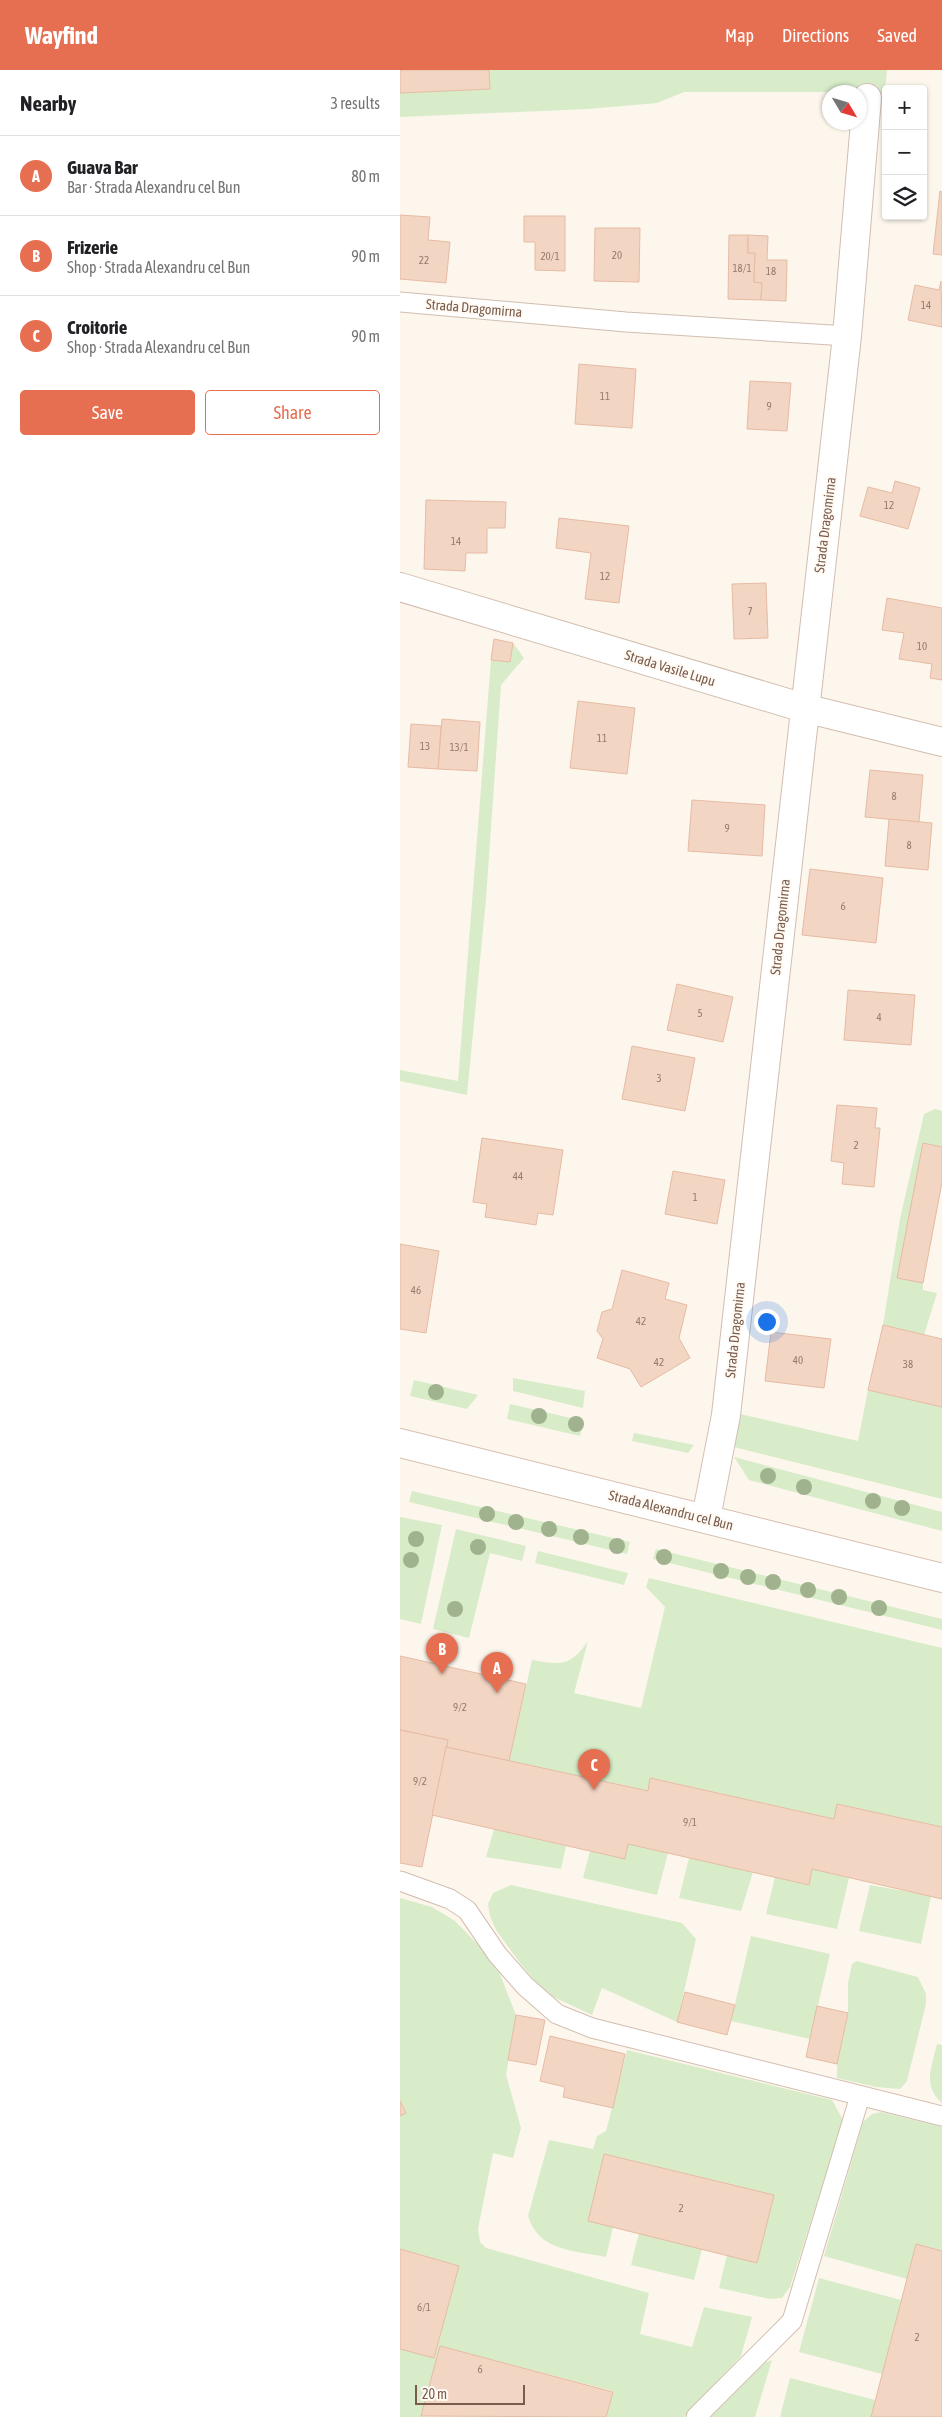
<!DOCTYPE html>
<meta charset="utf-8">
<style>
body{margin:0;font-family:"Asap Condensed",sans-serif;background:#f2f2f2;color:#202124}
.controls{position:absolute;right:15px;top:15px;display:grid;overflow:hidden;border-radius:5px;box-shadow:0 1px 4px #0004}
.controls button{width:45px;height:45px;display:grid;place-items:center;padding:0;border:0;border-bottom:1px solid #e0e0e0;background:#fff;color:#202124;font:25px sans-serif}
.compass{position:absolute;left:422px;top:15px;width:45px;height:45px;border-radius:50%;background:#fff;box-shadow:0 1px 4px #0004;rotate:128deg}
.scale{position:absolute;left:15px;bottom:12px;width:110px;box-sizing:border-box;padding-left:5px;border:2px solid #7a5c4d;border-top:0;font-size:14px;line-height:18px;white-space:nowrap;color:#7a5c4d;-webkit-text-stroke:4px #fffaf3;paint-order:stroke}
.you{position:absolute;left:366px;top:1251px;width:18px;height:18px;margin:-12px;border:4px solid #fff;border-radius:50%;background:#1a73e8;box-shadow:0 0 0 8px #1a73e833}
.badge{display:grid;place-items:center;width:32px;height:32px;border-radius:50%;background:#e76f51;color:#fff;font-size:16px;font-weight:700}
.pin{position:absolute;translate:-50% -41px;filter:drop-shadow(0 1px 2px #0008)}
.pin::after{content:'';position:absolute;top:26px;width:18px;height:15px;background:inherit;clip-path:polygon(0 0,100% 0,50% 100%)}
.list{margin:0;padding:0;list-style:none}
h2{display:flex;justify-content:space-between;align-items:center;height:65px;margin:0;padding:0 20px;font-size:21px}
h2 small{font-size:16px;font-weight:400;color:#757577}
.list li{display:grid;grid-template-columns:32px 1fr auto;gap:15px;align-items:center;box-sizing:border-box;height:80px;padding:0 20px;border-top:1px solid #e0e0e0}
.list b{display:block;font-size:19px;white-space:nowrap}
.list p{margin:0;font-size:16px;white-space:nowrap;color:#757577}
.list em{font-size:16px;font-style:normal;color:#757577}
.actions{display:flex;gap:10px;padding:15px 20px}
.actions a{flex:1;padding:11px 0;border:1px solid #e76f51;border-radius:5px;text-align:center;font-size:18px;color:#e76f51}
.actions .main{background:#e76f51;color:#fff}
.icon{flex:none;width:28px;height:28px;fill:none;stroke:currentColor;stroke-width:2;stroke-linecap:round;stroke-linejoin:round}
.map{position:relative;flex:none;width:542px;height:2347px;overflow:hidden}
header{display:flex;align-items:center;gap:30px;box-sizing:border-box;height:70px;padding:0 25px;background:#e76f51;color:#fff}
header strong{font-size:24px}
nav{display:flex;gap:28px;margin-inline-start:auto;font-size:18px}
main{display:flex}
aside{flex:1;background:#fff}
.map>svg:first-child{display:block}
.green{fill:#d8ecc9}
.building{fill:#f3d5c3;stroke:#e6bba3}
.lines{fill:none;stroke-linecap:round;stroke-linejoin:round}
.lane-casing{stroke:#d1beb0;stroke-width:21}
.street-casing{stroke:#d1beb0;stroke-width:30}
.secondary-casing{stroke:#d6c0b0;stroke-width:30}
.lane{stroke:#fff;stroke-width:19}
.street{stroke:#fff;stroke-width:28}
.secondary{stroke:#fff;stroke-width:28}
.tree{fill:#a0b28e}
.labels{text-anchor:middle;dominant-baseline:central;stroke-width:4;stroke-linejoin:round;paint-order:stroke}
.number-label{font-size:11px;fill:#987a6a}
.street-label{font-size:14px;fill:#7a5c4d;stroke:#fffaf3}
</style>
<header>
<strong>Wayfind</strong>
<nav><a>Map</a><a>Directions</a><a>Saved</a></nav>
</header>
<main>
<aside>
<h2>Nearby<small>3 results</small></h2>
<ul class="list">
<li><span class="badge">A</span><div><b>Guava Bar</b><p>Bar · Strada Alexandru cel Bun</p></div><em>80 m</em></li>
<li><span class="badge">B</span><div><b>Frizerie</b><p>Shop · Strada Alexandru cel Bun</p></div><em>90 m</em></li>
<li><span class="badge">C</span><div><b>Croitorie</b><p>Shop · Strada Alexandru cel Bun</p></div><em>90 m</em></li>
</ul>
<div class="actions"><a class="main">Save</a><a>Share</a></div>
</aside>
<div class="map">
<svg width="542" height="2347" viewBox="0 0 542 2347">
<rect width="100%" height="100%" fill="#fdf6ec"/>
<g class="green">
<polygon points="89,0 487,0 485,24 447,22 284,22 257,33 188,39 0,47 0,23 90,19"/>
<polygon points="113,573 124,588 101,615 86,829 67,1025 0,1011 0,1000 58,1011 91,590 110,592"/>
<polygon points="535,1039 542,1041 542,1112 523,1213 523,1220 537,1223 524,1265 483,1255 500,1149 524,1044"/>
<polygon points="113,1308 185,1321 183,1338 113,1321"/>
<polygon points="14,1310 78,1325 67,1339 10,1326"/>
<polygon points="468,1320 542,1337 542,1429 334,1377 333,1365 340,1344 458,1371"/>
<polygon points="110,1334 184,1351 180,1366 107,1349"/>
<polygon points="234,1363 294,1375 288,1383 232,1371"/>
<polygon points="334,1387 542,1442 542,1461 349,1410"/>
<polygon points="12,1421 230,1472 227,1484 9,1432"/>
<polygon points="0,1447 42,1455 21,1554 0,1549"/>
<polygon points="56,1459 126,1476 122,1491 90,1483 69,1568 33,1559"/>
<polygon points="256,1479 542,1549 542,1560 253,1489"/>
<polygon points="138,1481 228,1503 224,1515 135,1493"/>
<path d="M249,1508L542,1578V1757L438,1734L434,1749L251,1708L248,1721L109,1691L132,1590C161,1595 170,1597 188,1571L174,1623L241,1638L265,1537L246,1517Z"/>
<polygon points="94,1759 166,1776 161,1799 86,1787"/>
<polygon points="228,1774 268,1783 257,1825 183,1808 190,1781 225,1789"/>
<polygon points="289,1788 353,1802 341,1841 279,1828"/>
<polygon points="412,1799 449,1808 437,1859 366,1844 375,1807 409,1815"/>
<polygon points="111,1815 282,1853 296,1869 277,1952 202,1918 192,1945 145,1923 120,1893 96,1860 90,1846 88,1834 93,1823"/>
<polygon points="470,1815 531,1826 521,1874 459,1861"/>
<polygon points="0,1828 32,1837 55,1851 86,1883 100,1904 116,1945 106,2005 121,2058 113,2088 93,2083 78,2159 80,2172 86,2178 249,2223 240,2264 292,2277 304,2237 352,2247 341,2286 284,2347 206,2347 213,2321 40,2276 21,2346 24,2347 0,2347 0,2279 34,2288 59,2196 0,2179 0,2046 6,2042 0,2031"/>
<polygon points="351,1866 430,1884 410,1969 331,1951"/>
<polygon points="457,1891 518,1907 526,1924 526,1934 507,2011 500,2019 476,2017 437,2008 437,1994 448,1943 448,1913 452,1894"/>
<path d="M537,1974L542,1975V2033C522,2015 532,1997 537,1974Z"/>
<path d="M227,1980L432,2030L443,2050L390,2217L382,2228L370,2229L319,2218L327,2185L357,2192L374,2125L204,2084L188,2150L213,2157L206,2187C174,2180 139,2182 128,2146L149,2070L193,2079L197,2066L206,2061Z"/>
<polygon points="481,2042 542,2057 542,2181 516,2174 507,2209 424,2186 463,2052 472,2044"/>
<polygon points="239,2163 302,2179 294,2210 231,2195"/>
<polygon points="419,2208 501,2230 482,2304 399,2282"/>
<polygon points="372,2290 355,2347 310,2347 361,2294"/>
<polygon points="390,2308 475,2330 471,2347 380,2347"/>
</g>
<g class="building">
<polygon points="0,0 89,0 90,19 0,23"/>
<polygon points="540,121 542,122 542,185 533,184"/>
<polygon points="0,145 30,147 28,170 50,172 46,213 0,209"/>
<polygon points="124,146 165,146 165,201 135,200 135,172 124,172"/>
<polygon points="195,158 240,158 239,212 194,211"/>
<polygon points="329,165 348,165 348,183 355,183 354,212 362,213 361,230 328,229"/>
<polygon points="348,165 368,166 367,190 387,190 386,231 361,230 362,213 354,212 355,183 348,183"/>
<polygon points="541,211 542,257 508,250 515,215 539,220"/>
<polygon points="179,294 236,299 232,358 175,354"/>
<polygon points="350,311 391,313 387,361 347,359"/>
<polygon points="495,411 520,418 508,459 460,446 468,417 492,423"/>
<polygon points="26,430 106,432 105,458 87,458 87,483 66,483 65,501 24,499"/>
<polygon points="159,448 229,456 219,533 185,529 191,483 156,478"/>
<polygon points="366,513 368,568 334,569 332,514"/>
<polygon points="487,528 542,538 542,610 530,608 532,594 499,589 504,563 482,560"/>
<polygon points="94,569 113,573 110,592 91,590"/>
<polygon points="178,631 235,638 227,704 170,698"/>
<polygon points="42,649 80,652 77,701 38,699"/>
<polygon points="11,654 41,656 38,699 8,697"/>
<polygon points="470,700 523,705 519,752 465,747"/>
<polygon points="292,730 365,735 362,786 288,781"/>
<polygon points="489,749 532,753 528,800 485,796"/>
<polygon points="410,799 483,808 476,873 402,865"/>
<polygon points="277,914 333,927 323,972 267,960"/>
<polygon points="448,920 515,925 511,975 444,970"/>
<polygon points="232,976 295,988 285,1041 222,1029"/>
<polygon points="437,1035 477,1038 475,1058 480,1058 474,1117 442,1114 444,1093 431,1091"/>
<polygon points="82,1068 163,1080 153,1145 138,1143 136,1155 85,1147 87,1134 73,1132"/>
<polygon points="523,1073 542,1077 542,1112 523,1213 497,1208"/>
<polygon points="273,1101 325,1110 317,1154 265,1144"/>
<polygon points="0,1174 39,1181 26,1263 0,1259"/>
<polygon points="222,1200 269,1213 265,1229 287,1235 279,1268 290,1288 241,1317 230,1299 197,1288 203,1269 197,1261 202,1242 212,1239"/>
<polygon points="483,1255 542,1269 542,1337 468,1320"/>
<polygon points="371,1262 431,1269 424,1318 365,1311"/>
<polygon points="0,1586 126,1614 109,1691 46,1677 48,1670 0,1660"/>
<polygon points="0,1660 48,1670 22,1797 0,1793"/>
<polygon points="46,1677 248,1721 250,1708 434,1749 437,1734 542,1757 542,1829 412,1799 409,1815 228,1774 225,1789 32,1745"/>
<polygon points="285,1922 335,1935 327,1965 277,1952"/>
<polygon points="417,1936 448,1943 437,1994 406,1987"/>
<polygon points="116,1945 145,1950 136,1995 108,1990"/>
<polygon points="150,1966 225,1984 213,2038 163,2027 165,2017 140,2011"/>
<polygon points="0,2031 6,2043 0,2046"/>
<polygon points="204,2084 374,2125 357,2193 188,2151"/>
<polygon points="516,2174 542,2181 542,2347 471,2347"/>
<polygon points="0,2179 59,2196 34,2288 0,2279"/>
<polygon points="40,2276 213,2322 206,2347 21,2346"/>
</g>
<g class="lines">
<defs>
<g id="lane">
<polyline points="0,232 226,252 447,266"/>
<polyline points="0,1811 50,1829 67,1840 97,1884 125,1916 157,1944 192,1958 542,2046"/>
<polyline points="296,2347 392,2251 460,2026"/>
</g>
<g id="street">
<polyline points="0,517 404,638 542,672"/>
<polyline points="306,1448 326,1345 447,266 467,28"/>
</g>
<polyline id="secondary" points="0,1373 542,1508"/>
</defs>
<use href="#lane" class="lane-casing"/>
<use href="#street" class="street-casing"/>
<use href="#secondary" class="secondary-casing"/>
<use href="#lane" class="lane"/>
<use href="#street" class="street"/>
<use href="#secondary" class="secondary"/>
</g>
<g class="tree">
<circle cx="36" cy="1322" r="8"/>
<circle cx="139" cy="1346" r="8"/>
<circle cx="176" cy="1354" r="8"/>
<circle cx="368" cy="1406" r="8"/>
<circle cx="404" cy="1417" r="8"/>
<circle cx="473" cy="1431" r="8"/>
<circle cx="502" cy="1438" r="8"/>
<circle cx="87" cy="1444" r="8"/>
<circle cx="116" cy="1452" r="8"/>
<circle cx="149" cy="1459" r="8"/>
<circle cx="181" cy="1467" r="8"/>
<circle cx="16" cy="1469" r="8"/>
<circle cx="217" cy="1476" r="8"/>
<circle cx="78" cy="1477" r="8"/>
<circle cx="264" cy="1487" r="8"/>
<circle cx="11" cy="1490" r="8"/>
<circle cx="321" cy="1501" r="8"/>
<circle cx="348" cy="1507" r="8"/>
<circle cx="373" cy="1512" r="8"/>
<circle cx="408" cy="1520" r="8"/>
<circle cx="439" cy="1527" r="8"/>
<circle cx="479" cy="1538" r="8"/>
<circle cx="55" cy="1539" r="8"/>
</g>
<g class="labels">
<g class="number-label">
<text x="217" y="185">20</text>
<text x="150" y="186">20/1</text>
<text x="24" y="190">22</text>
<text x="342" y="198">18/1</text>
<text x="371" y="201">18</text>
<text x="526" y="235">14</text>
<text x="205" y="326">11</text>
<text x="369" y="336">9</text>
<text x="489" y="435">12</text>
<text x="56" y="471">14</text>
<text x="205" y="506">12</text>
<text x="350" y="541">7</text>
<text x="522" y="576">10</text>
<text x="202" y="668">11</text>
<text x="25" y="676">13</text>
<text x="59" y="677">13/1</text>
<text x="494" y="726">8</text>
<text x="327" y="758">9</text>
<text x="509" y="775">8</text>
<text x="443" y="836">6</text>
<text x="300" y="943">5</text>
<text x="479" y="947">4</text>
<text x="259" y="1008">3</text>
<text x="456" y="1075">2</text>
<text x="118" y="1106">44</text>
<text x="295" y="1127">1</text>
<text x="16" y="1220">46</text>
<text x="241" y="1251">42</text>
<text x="398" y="1290">40</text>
<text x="259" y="1292">42</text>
<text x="508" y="1294">38</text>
<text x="60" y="1637">9/2</text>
<text x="20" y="1711">9/2</text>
<text x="290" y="1752">9/1</text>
<text x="281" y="2138">2</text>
<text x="24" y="2237">6/1</text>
<text x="517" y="2267">2</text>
<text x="80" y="2299">6</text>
</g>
<g class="street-label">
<text transform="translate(74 238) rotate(5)">Strada Dragomirna</text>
<text transform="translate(425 455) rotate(-83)">Strada Dragomirna</text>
<text transform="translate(270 598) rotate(17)">Strada Vasile Lupu</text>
<text transform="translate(380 857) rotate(-84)">Strada Dragomirna</text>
<text transform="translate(335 1260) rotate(-84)">Strada Dragomirna</text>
<text transform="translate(271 1440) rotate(14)">Strada Alexandru cel Bun</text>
</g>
</g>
</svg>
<div class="controls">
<button>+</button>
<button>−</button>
<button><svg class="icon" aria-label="layers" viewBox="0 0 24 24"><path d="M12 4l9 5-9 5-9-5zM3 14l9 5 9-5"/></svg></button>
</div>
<svg class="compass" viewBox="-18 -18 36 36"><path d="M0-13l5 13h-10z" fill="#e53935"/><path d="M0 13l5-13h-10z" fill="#757577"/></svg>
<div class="scale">20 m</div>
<div class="you"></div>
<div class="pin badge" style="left:97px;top:1623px">A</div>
<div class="pin badge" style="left:42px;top:1604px">B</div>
<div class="pin badge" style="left:194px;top:1720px">C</div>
</div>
</main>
